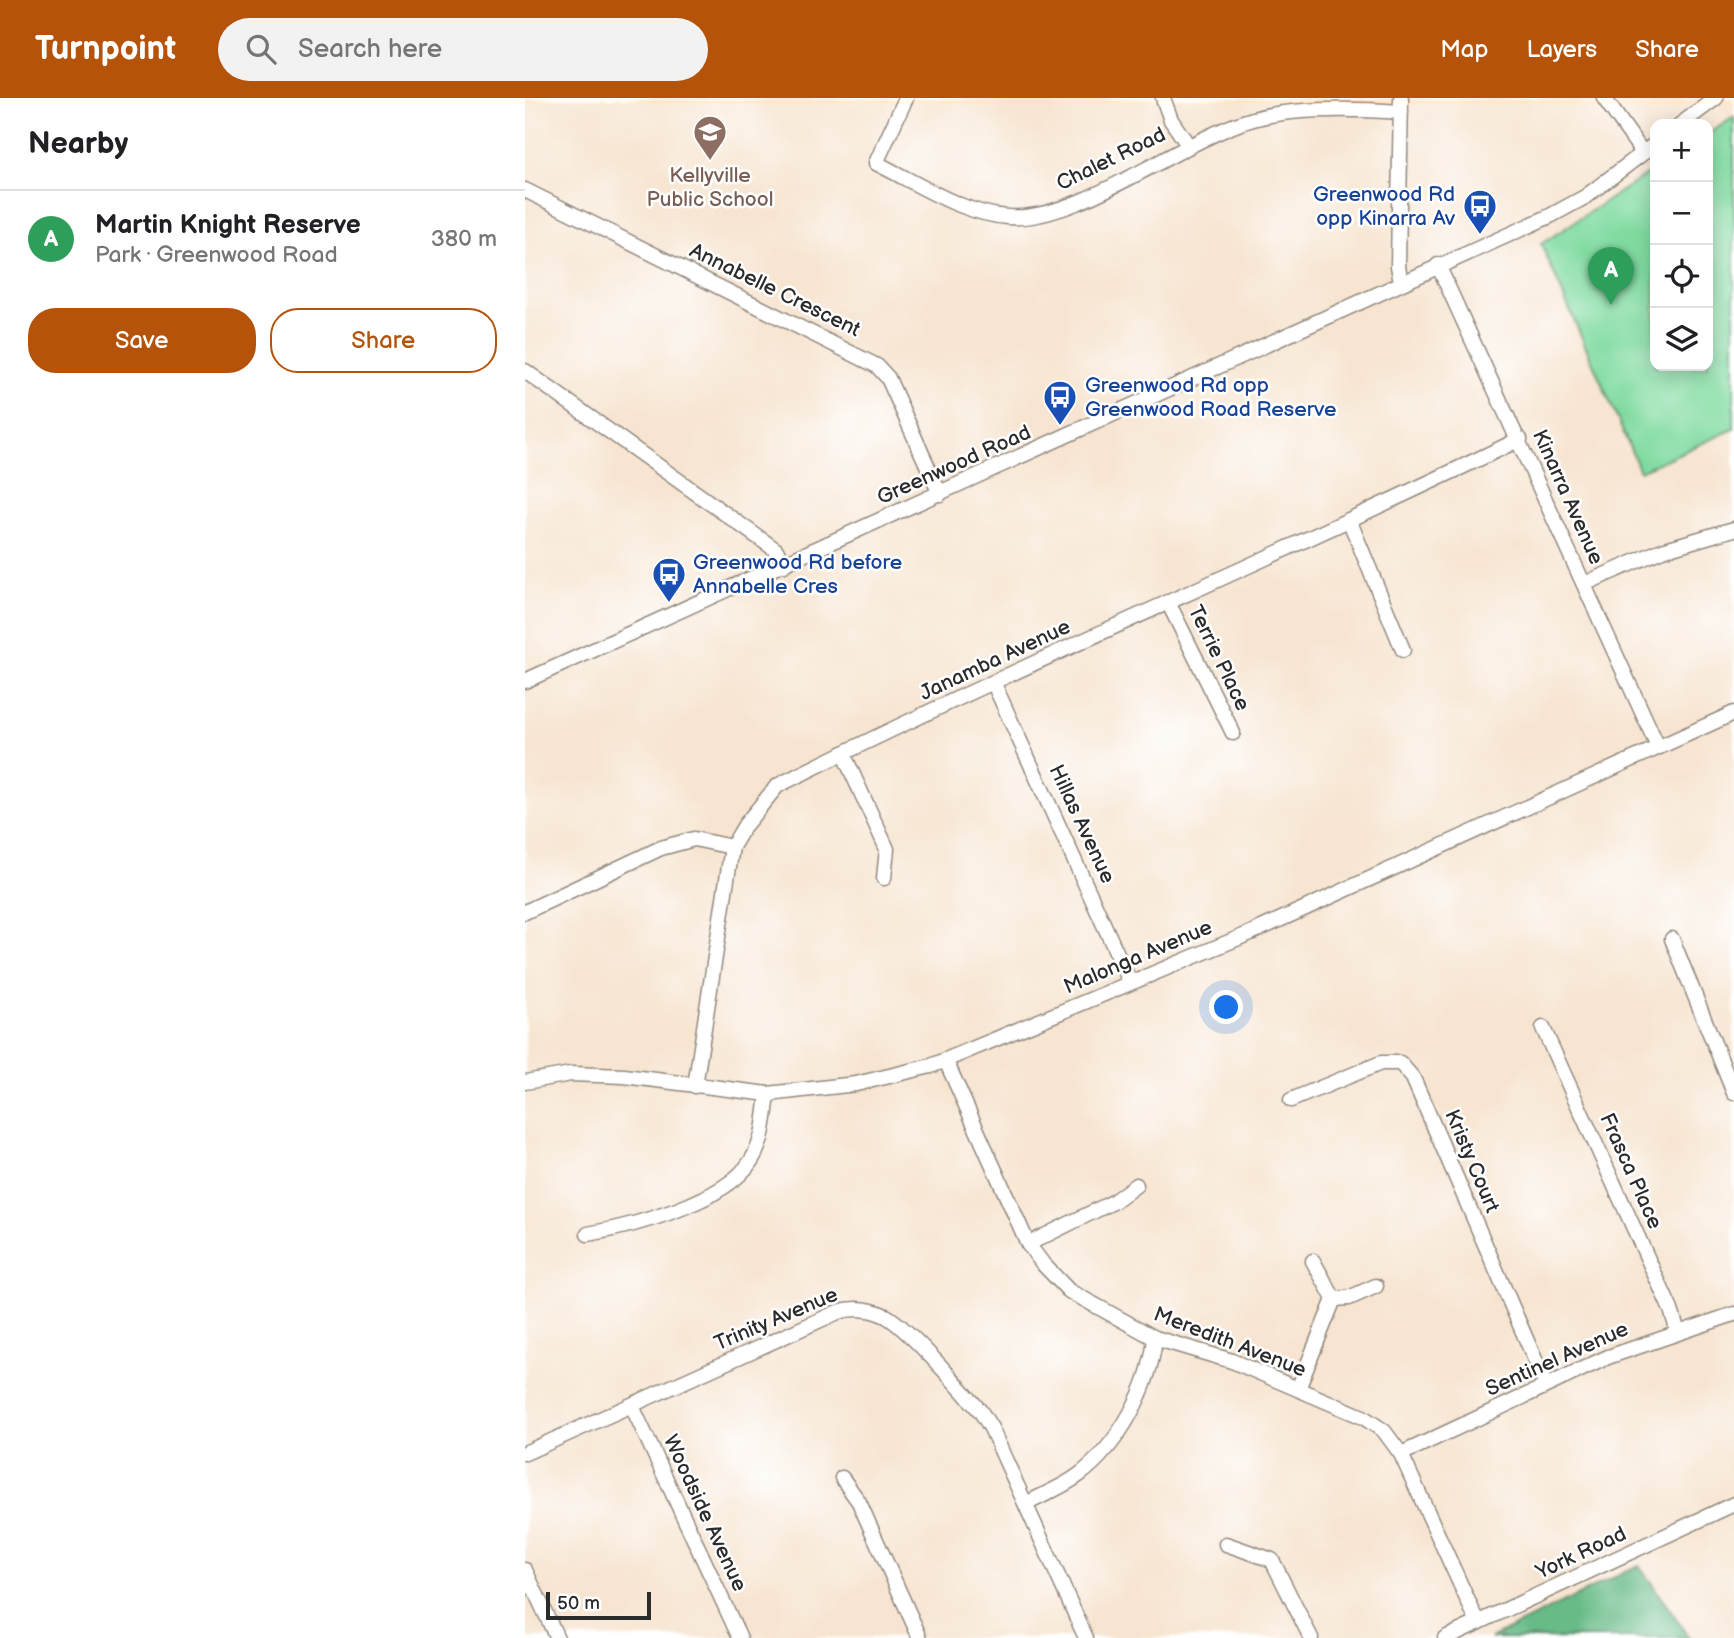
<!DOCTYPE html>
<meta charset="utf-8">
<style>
body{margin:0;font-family:"Balsamiq Sans",sans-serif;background:#f2f2f2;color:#202124}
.controls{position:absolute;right:21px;top:21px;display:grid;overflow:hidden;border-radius:14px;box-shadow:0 4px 18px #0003}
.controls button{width:63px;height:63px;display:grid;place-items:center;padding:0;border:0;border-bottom:2px solid #e0e0e0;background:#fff;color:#202124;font:35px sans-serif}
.scale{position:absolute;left:21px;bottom:18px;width:105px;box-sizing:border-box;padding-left:7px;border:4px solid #2b2b2b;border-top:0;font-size:19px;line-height:24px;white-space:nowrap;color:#2b2b2b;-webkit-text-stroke:5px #fff;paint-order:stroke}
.you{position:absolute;left:702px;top:910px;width:24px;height:24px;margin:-18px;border:5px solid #fff;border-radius:50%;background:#1a73e8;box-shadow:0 0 0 10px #1a73e833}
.badge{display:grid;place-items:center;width:46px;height:46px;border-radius:50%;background:#b45309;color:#fff;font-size:23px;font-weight:700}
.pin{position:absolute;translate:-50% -58px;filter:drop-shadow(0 2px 4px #0008)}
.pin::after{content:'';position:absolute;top:37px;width:24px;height:21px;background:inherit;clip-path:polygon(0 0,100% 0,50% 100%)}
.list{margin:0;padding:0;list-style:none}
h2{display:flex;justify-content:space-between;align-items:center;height:91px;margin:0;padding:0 28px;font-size:30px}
h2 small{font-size:23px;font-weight:400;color:#757577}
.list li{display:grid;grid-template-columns:46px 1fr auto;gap:21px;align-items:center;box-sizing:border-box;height:98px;padding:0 28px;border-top:2px solid #e0e0e0}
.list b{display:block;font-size:26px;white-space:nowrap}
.list p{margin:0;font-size:23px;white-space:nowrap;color:#757577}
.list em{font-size:23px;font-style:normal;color:#757577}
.actions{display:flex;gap:14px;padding:21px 28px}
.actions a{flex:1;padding:16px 0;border:2px solid #b45309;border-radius:28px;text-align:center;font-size:24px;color:#b45309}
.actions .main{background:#b45309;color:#fff}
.icon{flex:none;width:38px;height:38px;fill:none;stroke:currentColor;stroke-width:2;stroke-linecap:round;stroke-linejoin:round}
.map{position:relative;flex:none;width:1209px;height:1540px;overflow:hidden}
header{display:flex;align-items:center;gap:42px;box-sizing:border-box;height:98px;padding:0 35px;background:#b45309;color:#fff}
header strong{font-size:33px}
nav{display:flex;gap:38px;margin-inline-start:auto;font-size:24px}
.search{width:490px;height:63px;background:#f2f2f2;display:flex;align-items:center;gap:18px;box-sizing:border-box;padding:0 24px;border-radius:38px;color:#757577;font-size:26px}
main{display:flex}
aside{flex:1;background:#fff}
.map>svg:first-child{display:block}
.green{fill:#81dba1;stroke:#568366;stroke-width:2}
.forest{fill:#68bb87;stroke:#4a7359;stroke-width:2}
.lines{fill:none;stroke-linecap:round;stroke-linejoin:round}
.minor-casing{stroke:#91887e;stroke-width:17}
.minor{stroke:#fff;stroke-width:14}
.labels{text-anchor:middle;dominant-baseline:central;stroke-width:5;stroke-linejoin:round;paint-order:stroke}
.street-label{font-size:21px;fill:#2b2b2b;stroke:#fff}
.education-label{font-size:21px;fill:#785e54;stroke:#fff}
.transit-label{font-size:21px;fill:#164399;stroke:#fff;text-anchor:start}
</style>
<header>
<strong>Turnpoint</strong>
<div class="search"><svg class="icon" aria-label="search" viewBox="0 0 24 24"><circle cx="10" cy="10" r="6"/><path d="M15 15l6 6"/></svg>Search here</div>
<nav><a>Map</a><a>Layers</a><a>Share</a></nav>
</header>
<main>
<aside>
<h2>Nearby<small></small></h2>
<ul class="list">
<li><span class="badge" style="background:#2e9e5b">A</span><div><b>Martin Knight Reserve</b><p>Park · Greenwood Road</p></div><em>380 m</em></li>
</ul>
<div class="actions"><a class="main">Save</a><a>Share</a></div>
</aside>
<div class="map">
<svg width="1209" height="1540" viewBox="0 0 1209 1540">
<rect width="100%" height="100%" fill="#fff"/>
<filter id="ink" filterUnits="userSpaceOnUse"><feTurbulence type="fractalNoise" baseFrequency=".0143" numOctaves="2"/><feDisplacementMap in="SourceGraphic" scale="14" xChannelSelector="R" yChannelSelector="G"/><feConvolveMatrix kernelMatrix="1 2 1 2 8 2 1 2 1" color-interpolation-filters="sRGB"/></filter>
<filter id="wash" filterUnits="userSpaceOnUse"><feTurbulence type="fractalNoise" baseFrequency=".00686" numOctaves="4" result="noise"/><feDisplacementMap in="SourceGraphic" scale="28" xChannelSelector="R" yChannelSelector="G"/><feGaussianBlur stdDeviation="1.57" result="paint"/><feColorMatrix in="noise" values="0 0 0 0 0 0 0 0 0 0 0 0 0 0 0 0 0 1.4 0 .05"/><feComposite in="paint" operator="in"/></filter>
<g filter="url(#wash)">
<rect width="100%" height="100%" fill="#f7e5d1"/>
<polygon class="green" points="1209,19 1209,331 1115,373 1016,146 1130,71 1130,268 1183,268 1183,36"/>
<polygon class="forest" points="1114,1467 1164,1540 966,1540"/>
</g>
<g filter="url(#ink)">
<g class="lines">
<defs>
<g id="minor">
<path d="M381,0L351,65C392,85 437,116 483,119C552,125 657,41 728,21C770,9 832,11 876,14"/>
<polyline points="638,0 646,22 663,47"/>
<polyline points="876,0 873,168 876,184"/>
<polyline points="1079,0 1118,55"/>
<polyline points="1156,26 1191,0"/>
<polyline points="0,92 352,268 363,280 415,396"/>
<polyline points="913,167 1133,649"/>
<polyline points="0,273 251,452 259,467"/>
<polyline points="825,424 878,552"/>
<polyline points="1059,486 1137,452 1209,431"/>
<polyline points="643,504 708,635"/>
<polyline points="0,583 1025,118 1060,99 1130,46"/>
<polyline points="469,586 605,884"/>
<polyline points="318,655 362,751 359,780"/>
<polyline points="0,814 136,750 169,741 207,749"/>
<polyline points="1147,841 1209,995"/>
<polyline points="1018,930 1146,1212 1153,1234"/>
<polyline points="421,963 503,1146 518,1166 544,1193 630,1240 707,1263 838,1319 859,1333 876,1356 953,1525"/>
<polyline points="0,984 46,976 99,978 243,996 331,986 406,968 728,834 1209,615"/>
<path d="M170,988L207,749L220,727L252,688C496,565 750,461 995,341"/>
<polyline points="766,1002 856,965 875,965 888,980 1021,1287"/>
<path d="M63,1136C109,1128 200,1104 226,1063C239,1043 240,1019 243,996"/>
<polyline points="503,1146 588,1104 611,1087"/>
<polyline points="809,1201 824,1200 851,1188"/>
<polyline points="773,1291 809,1201 788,1163"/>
<polyline points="107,1308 215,1540"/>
<path d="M0,1355L313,1214C329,1209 346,1211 361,1218C383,1230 438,1293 456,1314L466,1330L561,1540"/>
<polyline points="876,1356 1083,1259 1209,1216"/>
<polyline points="317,1380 334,1404 395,1540"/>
<path d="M501,1406C519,1396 538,1389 554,1377C594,1347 625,1290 630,1240"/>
<polyline points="701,1446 747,1462 786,1540"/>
<polyline points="0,1472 32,1540"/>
<polyline points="920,1540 1209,1406"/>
</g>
</defs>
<use href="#minor" class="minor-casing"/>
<use href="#minor" class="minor"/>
</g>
</g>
<defs>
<symbol id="school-pin" viewBox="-11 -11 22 30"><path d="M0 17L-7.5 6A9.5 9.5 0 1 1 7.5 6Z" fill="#8d6e63" stroke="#fff"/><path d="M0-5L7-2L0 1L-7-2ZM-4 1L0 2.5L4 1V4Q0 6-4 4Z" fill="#fff"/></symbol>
<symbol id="bus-pin" viewBox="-11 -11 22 30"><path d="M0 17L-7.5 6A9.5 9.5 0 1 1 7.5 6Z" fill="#1a4fb4" stroke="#fff"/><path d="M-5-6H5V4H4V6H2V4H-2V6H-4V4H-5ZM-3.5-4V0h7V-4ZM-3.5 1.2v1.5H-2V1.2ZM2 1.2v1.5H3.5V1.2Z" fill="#fff"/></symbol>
</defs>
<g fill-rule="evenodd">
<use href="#school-pin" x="166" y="15" width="38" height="52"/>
<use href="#bus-pin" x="936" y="89" width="38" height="52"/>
<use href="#bus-pin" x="516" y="280" width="38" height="52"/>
<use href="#bus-pin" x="125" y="457" width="38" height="52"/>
</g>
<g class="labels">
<g class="street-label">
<text transform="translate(586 61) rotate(-26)">Chalet Road</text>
<text transform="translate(250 192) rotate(26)">Annabelle Crescent</text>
<text transform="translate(429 367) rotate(-24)">Greenwood Road</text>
<text transform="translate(1043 399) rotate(66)">Kinarra Avenue</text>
<text transform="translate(694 560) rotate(64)">Terrie Place</text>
<text transform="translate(470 562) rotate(-25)">Janamba Avenue</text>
<text transform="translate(557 726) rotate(65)">Hillas Avenue</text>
<text transform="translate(613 859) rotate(-23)">Malonga Avenue</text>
<text transform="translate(947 1063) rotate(67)">Kristy Court</text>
<text transform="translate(1106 1073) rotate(66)">Frasca Place</text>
<text transform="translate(251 1221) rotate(-23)">Trinity Avenue</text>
<text transform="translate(705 1244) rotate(21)">Meredith Avenue</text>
<text transform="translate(1032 1261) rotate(-24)">Sentinel Avenue</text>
<text transform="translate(180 1415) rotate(65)">Woodside Avenue</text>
<text transform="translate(1056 1455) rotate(-25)">York Road</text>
</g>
<g class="education-label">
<text x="185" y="77">Kellyville<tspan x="185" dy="24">Public School</tspan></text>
</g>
<g class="transit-label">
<text x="930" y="96" text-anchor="end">Greenwood Rd<tspan x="930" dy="24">opp Kinarra Av</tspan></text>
<text x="560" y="287">Greenwood Rd opp<tspan x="560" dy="24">Greenwood Road Reserve</tspan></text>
<text x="168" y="464">Greenwood Rd before<tspan x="168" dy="24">Annabelle Cres</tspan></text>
</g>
</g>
</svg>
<div class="controls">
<button>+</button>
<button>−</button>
<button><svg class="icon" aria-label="locate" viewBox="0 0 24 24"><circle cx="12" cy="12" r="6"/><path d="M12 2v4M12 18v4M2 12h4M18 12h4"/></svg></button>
<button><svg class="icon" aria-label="layers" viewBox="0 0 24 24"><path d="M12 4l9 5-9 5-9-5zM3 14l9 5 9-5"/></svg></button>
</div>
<div class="scale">50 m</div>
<div class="you"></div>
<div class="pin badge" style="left:1086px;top:207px;background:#2e9e5b">A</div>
</div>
</main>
